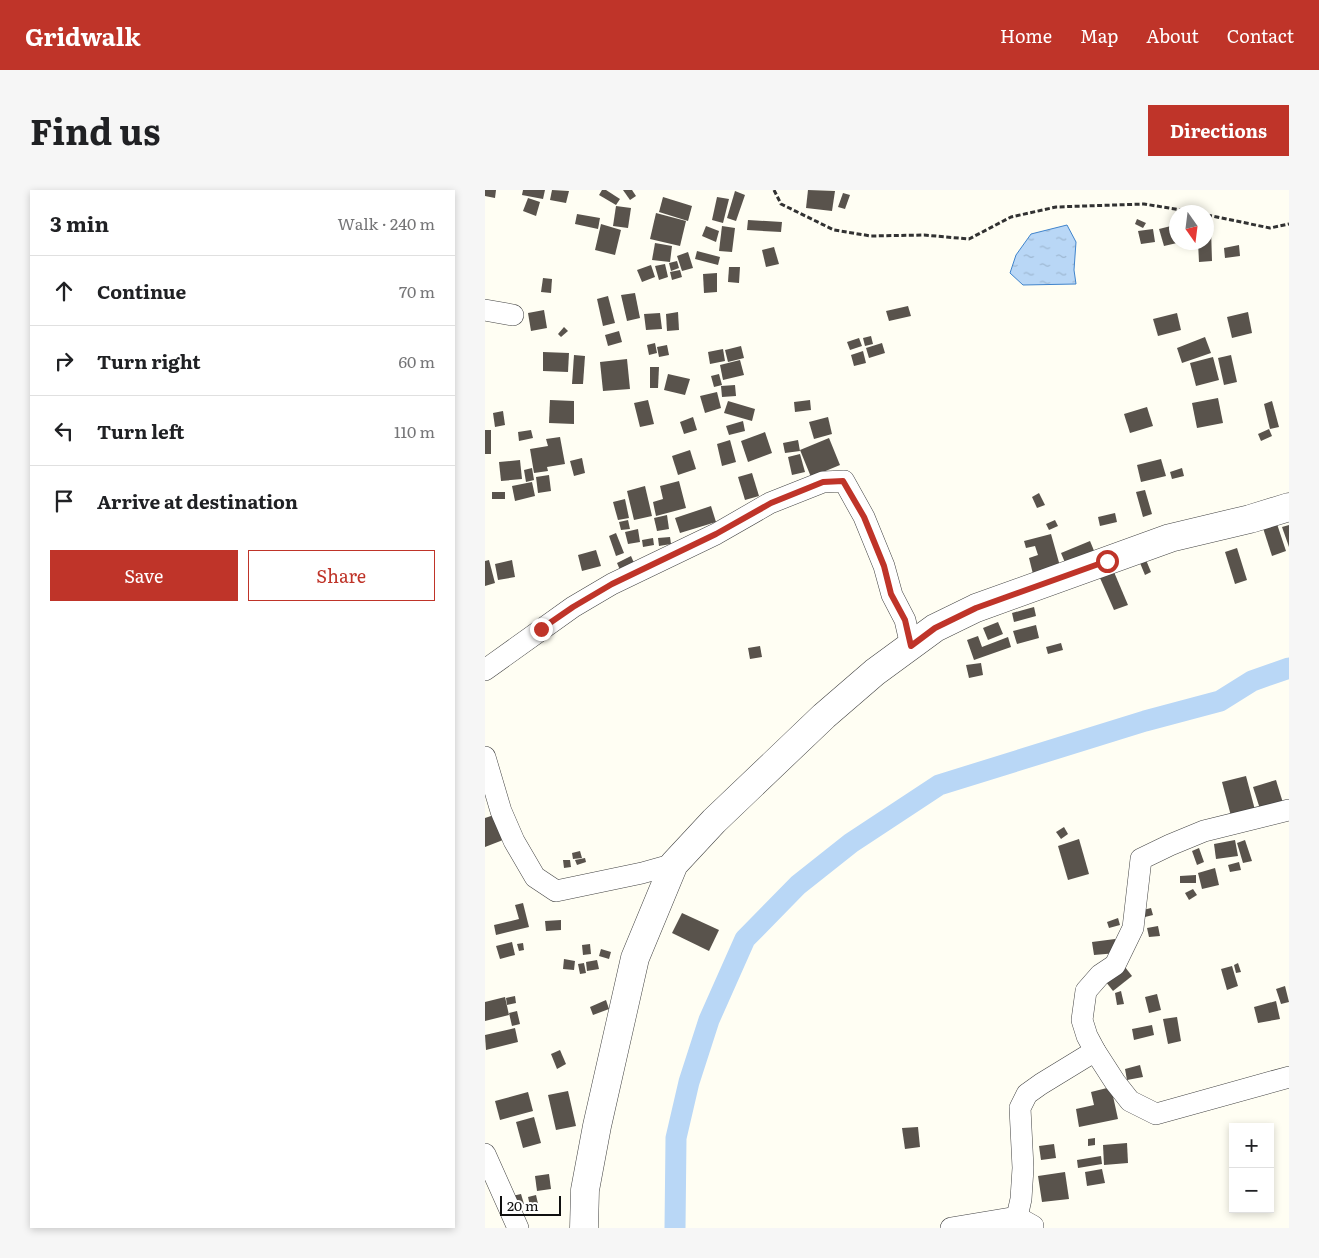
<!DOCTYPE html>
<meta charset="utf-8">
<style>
body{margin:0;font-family:Literata,serif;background:#f6f6f6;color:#202124}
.controls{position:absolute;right:15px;bottom:15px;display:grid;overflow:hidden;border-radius:0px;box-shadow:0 2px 8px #0003}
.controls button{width:45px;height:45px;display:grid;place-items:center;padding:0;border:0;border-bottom:1px solid #e0e0e0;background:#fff;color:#202124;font:25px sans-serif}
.compass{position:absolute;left:684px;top:15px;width:45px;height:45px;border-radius:50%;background:#fff;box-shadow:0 2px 8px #0003;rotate:166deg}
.scale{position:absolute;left:15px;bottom:12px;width:61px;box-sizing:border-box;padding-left:5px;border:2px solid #101010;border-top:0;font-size:14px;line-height:18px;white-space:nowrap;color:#101010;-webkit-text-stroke:4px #fff;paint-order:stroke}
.stop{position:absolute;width:15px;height:15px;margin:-11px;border:4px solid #bf3429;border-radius:50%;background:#fff}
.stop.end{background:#bf3429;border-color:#fff;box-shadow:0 1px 5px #0008}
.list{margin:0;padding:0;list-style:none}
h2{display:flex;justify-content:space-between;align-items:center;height:65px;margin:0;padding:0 20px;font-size:21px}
h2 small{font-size:16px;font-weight:400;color:#757577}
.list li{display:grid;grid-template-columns:32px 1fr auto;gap:15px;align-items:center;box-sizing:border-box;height:70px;padding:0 20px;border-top:1px solid #e0e0e0}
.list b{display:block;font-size:19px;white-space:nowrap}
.list em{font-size:16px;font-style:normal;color:#757577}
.actions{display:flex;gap:10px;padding:15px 20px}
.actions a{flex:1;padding:11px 0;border:1px solid #bf3429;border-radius:0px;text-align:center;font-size:18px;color:#bf3429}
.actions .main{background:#bf3429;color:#fff}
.icon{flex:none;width:28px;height:28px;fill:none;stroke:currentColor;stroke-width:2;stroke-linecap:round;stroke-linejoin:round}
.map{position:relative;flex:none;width:804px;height:1038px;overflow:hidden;border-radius:0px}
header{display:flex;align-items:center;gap:30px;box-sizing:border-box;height:70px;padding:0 25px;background:#bf3429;color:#fff}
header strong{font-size:24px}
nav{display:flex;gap:28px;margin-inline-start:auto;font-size:18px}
.intro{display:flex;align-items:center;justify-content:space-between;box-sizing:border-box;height:120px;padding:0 30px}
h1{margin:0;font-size:35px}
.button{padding:12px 22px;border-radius:0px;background:#bf3429;color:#fff;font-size:18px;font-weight:700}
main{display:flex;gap:30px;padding:0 30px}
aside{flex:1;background:#fff;border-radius:0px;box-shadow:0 2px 8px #0003}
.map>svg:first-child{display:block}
.water{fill:url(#water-ripples);stroke:#4084cc}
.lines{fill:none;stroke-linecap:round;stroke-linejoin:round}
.canal{stroke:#b9d7f6;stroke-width:21}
.building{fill:#59534c}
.minor-casing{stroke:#434343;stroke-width:22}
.tertiary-casing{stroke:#434343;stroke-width:29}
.path{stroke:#323232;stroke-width:3;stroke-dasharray:5 2.5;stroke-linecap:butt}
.minor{stroke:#fff;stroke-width:21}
.tertiary{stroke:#fff;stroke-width:28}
.route{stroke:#bf3429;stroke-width:6}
</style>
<header>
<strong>Gridwalk</strong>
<nav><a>Home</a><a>Map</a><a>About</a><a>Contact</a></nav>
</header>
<div class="intro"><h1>Find us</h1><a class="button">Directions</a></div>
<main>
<aside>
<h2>3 min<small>Walk · 240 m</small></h2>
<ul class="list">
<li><svg class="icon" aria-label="ahead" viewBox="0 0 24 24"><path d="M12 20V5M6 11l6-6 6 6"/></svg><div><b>Continue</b></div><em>70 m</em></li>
<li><svg class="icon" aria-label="right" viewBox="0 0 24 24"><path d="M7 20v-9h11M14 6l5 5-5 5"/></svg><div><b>Turn right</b></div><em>60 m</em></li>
<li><svg class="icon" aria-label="left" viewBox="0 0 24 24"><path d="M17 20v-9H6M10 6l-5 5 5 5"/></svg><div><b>Turn left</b></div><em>110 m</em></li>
<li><svg class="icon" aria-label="arrive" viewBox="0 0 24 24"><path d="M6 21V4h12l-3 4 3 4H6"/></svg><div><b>Arrive at destination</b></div></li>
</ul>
<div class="actions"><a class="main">Save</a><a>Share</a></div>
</aside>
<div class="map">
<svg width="804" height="1038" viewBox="0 0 804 1038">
<defs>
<pattern id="water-ripples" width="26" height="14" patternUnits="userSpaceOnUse" patternTransform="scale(1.25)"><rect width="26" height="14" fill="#b9d7f6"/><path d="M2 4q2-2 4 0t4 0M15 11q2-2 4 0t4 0" fill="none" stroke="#9eb8d2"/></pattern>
</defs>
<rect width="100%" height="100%" fill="#fffef3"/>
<polygon class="water" points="582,35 591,52 589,80 591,94 538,95 525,83 531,65 546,44"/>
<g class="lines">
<polyline class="canal" points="190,1038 191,948 204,892 224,830 260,749 313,695 366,653 454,595 660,531 735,511 767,491 804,478"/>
</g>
<g class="building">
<polygon points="0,0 11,0 10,8 0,6"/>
<polygon points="38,0 60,0 58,9 37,5"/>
<polygon points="67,0 84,1 81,13 65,10"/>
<polygon points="117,0 121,0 135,9 131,15 114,5"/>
<polygon points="138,0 147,0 151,6 145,10"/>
<polygon points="323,0 350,1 347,21 321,18"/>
<polygon points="250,1 260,5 251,31 242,28"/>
<polygon points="358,3 365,5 360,19 353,17"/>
<polygon points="178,7 207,16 203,31 174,22"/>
<polygon points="232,7 244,9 238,33 227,30"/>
<polygon points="43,8 55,12 51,26 38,21"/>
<polygon points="131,16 146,18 143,38 128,36"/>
<polygon points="171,23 201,31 195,56 165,49"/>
<polygon points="92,24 115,28 113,39 90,34"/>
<polygon points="652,29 661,33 658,38 650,34"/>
<polygon points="263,30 297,32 296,42 262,40"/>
<polygon points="116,34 136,40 130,65 110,60"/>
<polygon points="690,35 692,53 679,56 674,39"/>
<polygon points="221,36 234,41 231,52 217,46"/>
<polygon points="237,36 250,38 247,62 234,61"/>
<polygon points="668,39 670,52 656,54 653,41"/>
<polygon points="726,39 727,71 714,72 713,52 722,52 722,40"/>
<polygon points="170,53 187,56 185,72 167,70"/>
<polygon points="754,55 755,66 740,68 739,58"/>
<polygon points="289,57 294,74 281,77 277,60"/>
<polygon points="212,61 235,67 233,75 210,69"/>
<polygon points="203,62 208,78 197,81 192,66"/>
<polygon points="192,71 194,78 186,81 184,73"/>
<polygon points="180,74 183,87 174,90 170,76"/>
<polygon points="166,75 170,87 157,92 152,80"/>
<polygon points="244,77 255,77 254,93 243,92"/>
<polygon points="195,80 197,87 187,90 185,82"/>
<polygon points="232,83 232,102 219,103 218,84"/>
<polygon points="58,88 67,89 66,103 56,102"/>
<polygon points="150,103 155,128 142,131 136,105"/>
<polygon points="123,106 130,133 118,136 112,109"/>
<polygon points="423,116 426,126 404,131 401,121"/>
<polygon points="59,120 62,138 46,141 43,123"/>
<polygon points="193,122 194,140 182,141 181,124"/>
<polygon points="763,122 767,143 747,148 742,127"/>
<polygon points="175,123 177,139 161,140 159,124"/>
<polygon points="692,123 696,140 673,146 668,129"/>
<polygon points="79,137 83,141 76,147 73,144"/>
<polygon points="134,141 137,152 123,156 120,145"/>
<polygon points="386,146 388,154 380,156 378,148"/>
<polygon points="720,147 726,163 697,173 692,158"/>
<polygon points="374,148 377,156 365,160 362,152"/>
<polygon points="170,153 172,163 164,165 162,155"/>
<polygon points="397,153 400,163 384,168 381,158"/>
<polygon points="182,155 184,165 174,167 172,157"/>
<polygon points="256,156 259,168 243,172 240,160"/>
<polygon points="238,159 240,171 225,174 223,162"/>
<polygon points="378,161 381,173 369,176 366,165"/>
<polygon points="58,162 84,163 83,182 58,181"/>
<polygon points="89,165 100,166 98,194 87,194"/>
<polygon points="746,165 752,192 739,195 733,168"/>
<polygon points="728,167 734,190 711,196 705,173"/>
<polygon points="142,169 145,199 118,201 115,172"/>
<polygon points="255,170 259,185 238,190 235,175"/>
<polygon points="165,177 174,177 173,198 165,198"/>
<polygon points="183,184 205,189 200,205 179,200"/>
<polygon points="234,184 237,195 229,197 226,186"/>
<polygon points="250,195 251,206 237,207 236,196"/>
<polygon points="232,202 236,218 220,223 215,206"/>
<polygon points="733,208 738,233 712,238 707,213"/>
<polygon points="65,210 89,211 89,234 64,233"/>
<polygon points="163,210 169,234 155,237 149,213"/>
<polygon points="325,210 326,220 310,222 309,212"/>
<polygon points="243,211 270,219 267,231 239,223"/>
<polygon points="787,211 794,237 785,239 779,214"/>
<polygon points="662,217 668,236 645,243 639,224"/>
<polygon points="18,221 20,235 10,237 8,223"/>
<polygon points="208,227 212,240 199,244 195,232"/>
<polygon points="343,227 347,244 329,249 324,232"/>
<polygon points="258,231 260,241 244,245 241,236"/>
<polygon points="784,239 787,246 776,251 773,244"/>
<rect x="0" y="240" width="6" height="24"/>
<polygon points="46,240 48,248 34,251 33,242"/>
<polygon points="280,242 287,263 263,272 256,251"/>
<polygon points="75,247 80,274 62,277 63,281 49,283 45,259 63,256 61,249"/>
<polygon points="344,248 355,275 326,287 315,260"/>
<polygon points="245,250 251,272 237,276 232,254"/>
<polygon points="313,250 315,261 300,263 298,253"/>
<polygon points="205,260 211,279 193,285 187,266"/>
<polygon points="315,264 320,282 307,285 303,267"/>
<polygon points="97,268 100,283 89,286 85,271"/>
<polygon points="676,269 681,286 656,292 652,275"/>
<polygon points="35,270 37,289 16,291 14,272"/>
<polygon points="47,278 49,290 41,292 39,280"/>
<polygon points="697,278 699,286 687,289 685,282"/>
<polygon points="267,283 274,306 260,310 253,287"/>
<polygon points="64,285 66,301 53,303 51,287"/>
<polygon points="194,291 201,318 171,326 168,312 178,309 175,296"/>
<polygon points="47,292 50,306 30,311 27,296"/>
<polygon points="160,296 167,326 149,330 142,301"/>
<polygon points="660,300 667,324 658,327 651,302"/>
<rect x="7" y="302" width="13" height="7"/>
<polygon points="554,303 560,315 552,318 547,307"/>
<polygon points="140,309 144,328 133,330 128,312"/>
<polygon points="226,316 231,332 195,343 190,328"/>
<polygon points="630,323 632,332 615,336 613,327"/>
<polygon points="182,325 184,339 172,341 169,328"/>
<polygon points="143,330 145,339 136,340 134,332"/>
<polygon points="570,330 573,336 564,340 561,334"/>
<polygon points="791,331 801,361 787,366 777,335"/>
<polygon points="804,335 804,357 797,337"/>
<polygon points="153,339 155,352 143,354 140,342"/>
<polygon points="131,343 139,363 131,366 124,346"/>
<polygon points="566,344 575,376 548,384 544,368 553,365 550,356 541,358 539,351"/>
<polygon points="185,347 186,354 174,356 173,348"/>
<polygon points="168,348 169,355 158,357 157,350"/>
<polygon points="605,351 610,363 581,375 576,363"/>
<polygon points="752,358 762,390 750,394 740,362"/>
<polygon points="111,360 116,376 97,381 93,365"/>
<polygon points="146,366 150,375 136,382 132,373"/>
<polygon points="4,370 10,393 0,396 0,371"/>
<polygon points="27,370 30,387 13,390 10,374"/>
<polygon points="661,370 666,382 660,385 655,373"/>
<polygon points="629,382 643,415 629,420 615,388"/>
<polygon points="549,417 551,426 529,432 527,423"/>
<polygon points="513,432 518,444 503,450 498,438"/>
<polygon points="551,435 554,448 532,454 528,441"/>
<polygon points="493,446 497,457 523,447 526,457 489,470 482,450"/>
<polygon points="576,453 578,460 563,464 561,457"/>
<polygon points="275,456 277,467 265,469 263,458"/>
<polygon points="496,473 498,485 484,488 481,475"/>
<polygon points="761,586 770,620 746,626 737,592"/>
<polygon points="791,590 798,613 775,619 768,597"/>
<polygon points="9,625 18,650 0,657 0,628"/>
<polygon points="579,637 583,644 576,649 571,642"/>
<polygon points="594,649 604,684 583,690 573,656"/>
<polygon points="750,650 753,666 731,669 729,654"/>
<polygon points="760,650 767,671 758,673 752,653"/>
<polygon points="714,658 719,672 712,675 707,661"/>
<polygon points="95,661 97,668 88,669 87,663"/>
<polygon points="100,668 101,672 92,675 90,670"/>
<polygon points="78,670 85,670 86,677 79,678"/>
<polygon points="754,672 756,680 745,682 743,675"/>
<polygon points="730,678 734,695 717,699 713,683"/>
<polygon points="711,685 711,693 695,693 695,686"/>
<polygon points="708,699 712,705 704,710 700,703"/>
<polygon points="38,713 44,737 11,745 9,735 34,729 30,715"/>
<polygon points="666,718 668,725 660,727 658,720"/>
<polygon points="197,723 234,740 224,761 187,743"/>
<polygon points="633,728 635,735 624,738 622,732"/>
<polygon points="76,730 76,740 61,741 60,731"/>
<polygon points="673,736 675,746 664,747 662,738"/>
<polygon points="630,749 632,763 609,765 607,752"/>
<polygon points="27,752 30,765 15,769 11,756"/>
<polygon points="38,753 39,760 34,761 32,754"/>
<polygon points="105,754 106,764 98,765 97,755"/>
<polygon points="116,759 126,762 124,769 114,766"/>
<polygon points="79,769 90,771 89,780 78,779"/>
<polygon points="112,770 114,779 102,781 101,772"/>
<polygon points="99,773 101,783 95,784 93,774"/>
<polygon points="753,773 756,782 751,783 749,775"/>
<polygon points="747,776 753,796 742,800 736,779"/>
<polygon points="640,777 647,786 628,801 621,792"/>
<polygon points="800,796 804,812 796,814 791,799"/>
<polygon points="636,801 639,814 632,815 630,803"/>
<polygon points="672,804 676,820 664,823 660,807"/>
<polygon points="30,806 31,813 22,815 21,808"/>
<polygon points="20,807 24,825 0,831 0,812"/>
<polygon points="121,810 124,819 108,825 105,817"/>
<polygon points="791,811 795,829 773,833 769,817"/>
<polygon points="32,821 35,834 27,836 24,823"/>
<polygon points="692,827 696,851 683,854 678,829"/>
<polygon points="667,835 669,845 649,850 647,839"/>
<polygon points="30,838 33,852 1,860 0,845"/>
<polygon points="75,860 81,874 72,879 66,864"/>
<polygon points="655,875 658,887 642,890 640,879"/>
<polygon points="626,897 633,929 594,937 591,919 609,915 606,902"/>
<polygon points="83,901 91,936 71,940 63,905"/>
<polygon points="43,902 48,921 15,930 10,911"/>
<polygon points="49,927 56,953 38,958 31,932"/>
<polygon points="433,937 435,957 420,959 417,938"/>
<polygon points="610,948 610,955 603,956 603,949"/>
<polygon points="642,953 643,973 619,975 618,955"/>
<polygon points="569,954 571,968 556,970 554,956"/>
<polygon points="616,966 617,974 593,978 592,970"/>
<polygon points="617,979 620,993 602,996 600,982"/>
<polygon points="580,982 584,1009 557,1012 553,986"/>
<polygon points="64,984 66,999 52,1001 50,986"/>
<polygon points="36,1004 39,1014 29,1016 27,1006"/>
<polygon points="51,1005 54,1018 46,1020 43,1007"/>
</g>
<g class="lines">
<defs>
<g id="minor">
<polyline points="0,120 28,125"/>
<polyline points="0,480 88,417 127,394 231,344 285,313 338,292 359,291 379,327 399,376 407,405 420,430 426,456"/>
<polyline points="0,567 16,621 29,651 50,687 71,701 157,683 189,674"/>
<polyline points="804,620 719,641 685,655 656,669 648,738 630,775 615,785 601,801 597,830 602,846 610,861 630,892 645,911 671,924 804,887"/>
<polyline points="0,964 33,1038"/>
<polyline points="532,1027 536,1009 538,978 535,918 542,904 556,894 610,861"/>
<polyline points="466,1038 532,1027 548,1036 548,1038"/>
</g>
<polyline id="tertiary" points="99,1038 100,1000 112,936 150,768 189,674 229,631 339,526 390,482 450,438 491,418 685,348 765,329 804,317"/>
</defs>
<use href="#minor" class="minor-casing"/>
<use href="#tertiary" class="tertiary-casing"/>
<g class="path">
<polyline points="289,0 296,14 349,40 386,46 439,45 484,49 526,27 571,17 659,14 709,22"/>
<polyline points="722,25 785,38 804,34"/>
</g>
<use href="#minor" class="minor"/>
<use href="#tertiary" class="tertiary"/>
</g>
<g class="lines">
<polyline class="route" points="56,439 88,417 127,394 231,344 286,313 338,292 358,291 379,327 399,376 406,404 420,430 426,456 450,438 491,418 622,371"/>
</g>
</svg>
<div class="controls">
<button>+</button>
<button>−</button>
</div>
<svg class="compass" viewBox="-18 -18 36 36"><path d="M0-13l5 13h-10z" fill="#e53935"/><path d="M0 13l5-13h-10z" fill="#757577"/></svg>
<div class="scale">20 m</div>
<div class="stop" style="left:622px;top:371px"></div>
<div class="stop end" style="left:56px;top:439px"></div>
</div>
</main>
